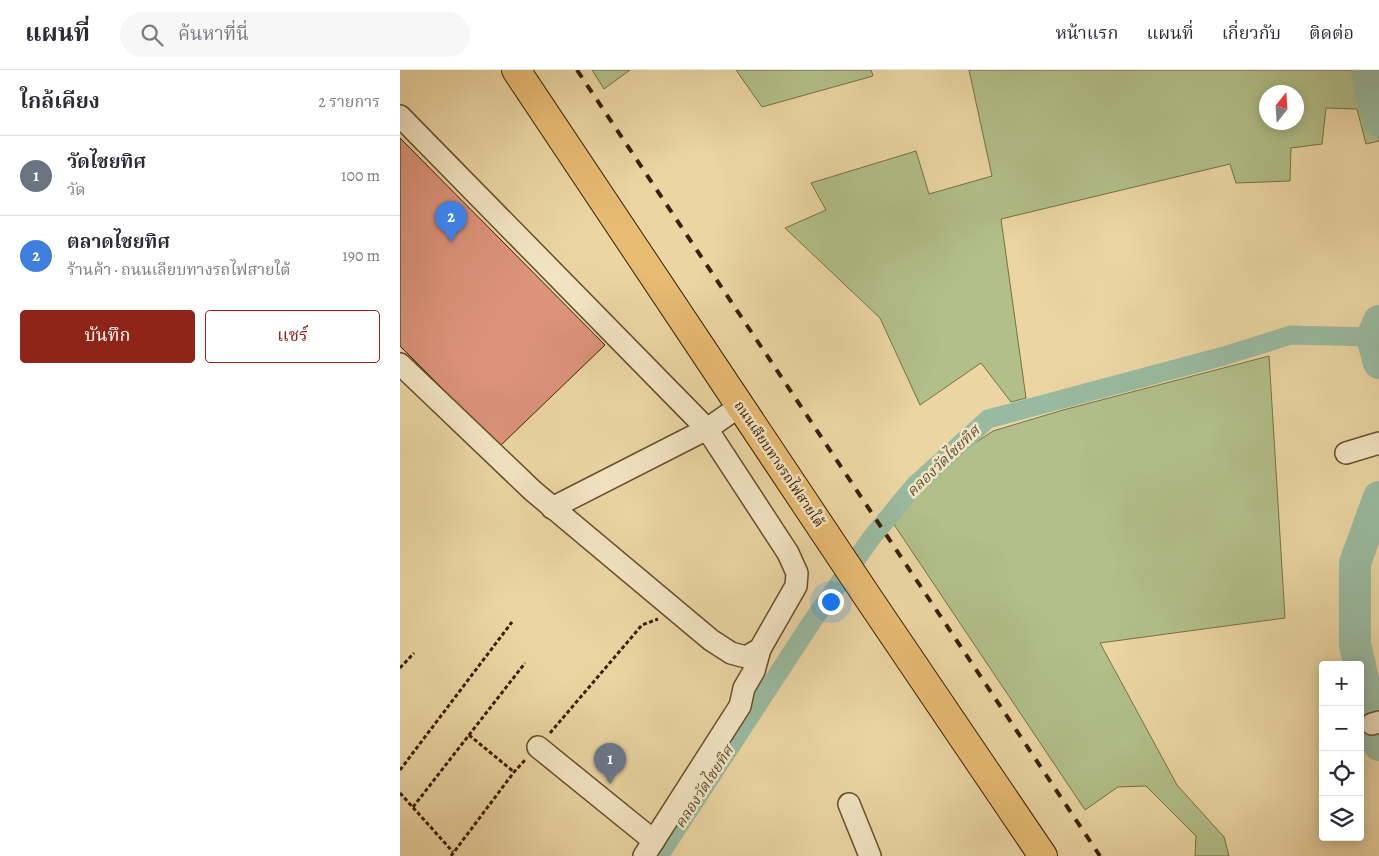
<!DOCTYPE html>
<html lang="th">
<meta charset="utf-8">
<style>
body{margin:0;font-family:Alegreya,"Noto Serif Thai",serif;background:#f7f7f7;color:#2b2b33}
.controls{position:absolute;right:15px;bottom:15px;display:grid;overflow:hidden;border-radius:5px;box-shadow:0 2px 12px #0003}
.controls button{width:45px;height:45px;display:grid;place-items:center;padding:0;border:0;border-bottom:1px solid #e1e1e2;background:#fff;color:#2b2b33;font:25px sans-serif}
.compass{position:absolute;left:859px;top:15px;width:45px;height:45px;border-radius:50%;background:#fff;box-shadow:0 2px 12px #0003;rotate:17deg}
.you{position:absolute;left:430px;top:531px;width:18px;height:18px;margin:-12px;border:4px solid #fff;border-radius:50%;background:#1a73e8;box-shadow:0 0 0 8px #1a73e833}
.badge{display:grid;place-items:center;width:32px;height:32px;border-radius:50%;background:#8f2418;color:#fff;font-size:16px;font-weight:700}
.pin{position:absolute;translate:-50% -41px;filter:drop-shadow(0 1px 2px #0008)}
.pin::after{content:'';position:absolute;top:26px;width:18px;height:15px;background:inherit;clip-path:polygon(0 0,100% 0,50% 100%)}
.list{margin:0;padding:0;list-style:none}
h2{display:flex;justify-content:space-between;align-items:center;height:65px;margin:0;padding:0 20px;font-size:21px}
h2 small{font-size:16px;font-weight:400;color:#7c7c81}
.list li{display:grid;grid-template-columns:32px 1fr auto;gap:15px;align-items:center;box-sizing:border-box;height:80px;padding:0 20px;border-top:1px solid #e1e1e2}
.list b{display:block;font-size:19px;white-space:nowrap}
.list p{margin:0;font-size:16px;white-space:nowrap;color:#7c7c81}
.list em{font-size:16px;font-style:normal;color:#7c7c81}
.actions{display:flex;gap:10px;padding:15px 20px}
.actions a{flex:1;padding:11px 0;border:1px solid #8f2418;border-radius:5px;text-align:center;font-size:18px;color:#8f2418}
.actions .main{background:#8f2418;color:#fff}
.icon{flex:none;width:28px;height:28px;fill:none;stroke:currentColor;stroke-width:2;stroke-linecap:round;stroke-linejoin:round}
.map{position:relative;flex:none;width:979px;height:786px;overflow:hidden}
header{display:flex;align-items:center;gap:30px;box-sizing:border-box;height:70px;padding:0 25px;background:#fff;border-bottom:1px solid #e1e1e2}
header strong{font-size:24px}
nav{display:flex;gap:28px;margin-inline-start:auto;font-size:18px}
.search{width:350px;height:45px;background:#f7f7f7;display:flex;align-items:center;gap:12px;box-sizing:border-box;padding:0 18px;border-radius:28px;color:#7c7c81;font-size:19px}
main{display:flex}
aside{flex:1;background:#fff}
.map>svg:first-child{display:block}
.green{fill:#b2bf89;stroke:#767046;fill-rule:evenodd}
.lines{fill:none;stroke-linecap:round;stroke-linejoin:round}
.canal{stroke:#99baa0;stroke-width:19}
.river{stroke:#99baa0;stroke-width:32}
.building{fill:#dc937a;stroke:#3b2003}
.minor-casing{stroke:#674e2b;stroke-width:24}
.major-casing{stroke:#3b2003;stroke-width:30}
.path{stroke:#3b2003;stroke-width:3;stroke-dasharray:4 2.5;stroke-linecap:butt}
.minor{stroke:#f2e4c3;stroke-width:21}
.major{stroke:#e6bb72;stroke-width:28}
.rail{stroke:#3b2003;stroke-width:4;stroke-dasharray:9 9;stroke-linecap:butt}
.labels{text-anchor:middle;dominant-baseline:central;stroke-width:5;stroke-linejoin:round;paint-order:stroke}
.street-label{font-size:14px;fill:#3b2003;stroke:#f2e4c3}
.water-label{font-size:15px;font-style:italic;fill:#574e32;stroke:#f2e4c3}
</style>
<header>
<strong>แผนที่</strong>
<div class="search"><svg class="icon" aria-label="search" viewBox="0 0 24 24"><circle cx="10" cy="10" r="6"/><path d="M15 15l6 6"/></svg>ค้นหาที่นี่</div>
<nav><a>หน้าแรก</a><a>แผนที่</a><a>เกี่ยวกับ</a><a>ติดต่อ</a></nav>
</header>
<main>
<aside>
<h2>ใกล้เคียง<small>2 รายการ</small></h2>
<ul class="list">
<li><span class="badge" style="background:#6b7280">1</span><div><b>วัดไชยทิศ</b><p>วัด</p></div><em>100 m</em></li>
<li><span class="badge" style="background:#3f7fe0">2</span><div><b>ตลาดไชยทิศ</b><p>ร้านค้า · ถนนเลียบทางรถไฟสายใต้</p></div><em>190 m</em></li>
</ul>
<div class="actions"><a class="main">บันทึก</a><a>แชร์</a></div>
</aside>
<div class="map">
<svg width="979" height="786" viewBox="0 0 979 786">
<rect width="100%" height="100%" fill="#ebd6a3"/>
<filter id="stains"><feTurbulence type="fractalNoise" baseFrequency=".004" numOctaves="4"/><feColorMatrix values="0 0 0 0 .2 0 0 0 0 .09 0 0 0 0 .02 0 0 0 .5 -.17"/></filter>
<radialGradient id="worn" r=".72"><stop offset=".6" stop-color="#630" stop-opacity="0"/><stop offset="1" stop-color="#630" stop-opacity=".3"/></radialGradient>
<g class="green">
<polygon points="192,0 230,0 204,19"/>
<polygon points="336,0 471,0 473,6 362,37"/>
<path d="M569,0H975L979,15V71L966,74L957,39L926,38L922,74L891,78L890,111L836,113L830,94L601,149L626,328L611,332L581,293L520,335L480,248L385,158L426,140L411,113L516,81L529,124L592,106ZM896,22V52H866V22Z"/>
<polygon points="869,286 885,548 700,573 777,715 824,767 829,786 795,786 796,766 746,716 718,717 685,740 491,450 561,382 593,361 663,340"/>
</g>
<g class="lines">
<polyline class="canal" points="259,786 413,550 472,467 515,415 588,349 824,286 891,265 972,267"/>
<g class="river">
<polyline points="967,0 970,22 979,51"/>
<polyline points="979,251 972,267 979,293"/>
<polyline points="960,595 955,575 955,493 979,427"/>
<polyline points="960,596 979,675"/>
</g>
</g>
<polygon class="building" points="0,68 205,275 100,376 0,276"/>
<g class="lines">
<defs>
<g id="minor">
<polyline points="0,46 307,359 388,483 397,503 396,516 360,579 346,587 331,583 311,570 133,421 0,294"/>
<polyline points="946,383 979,373"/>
<polyline points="152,438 307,359 340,336"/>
<polyline points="972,654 979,652"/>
<polyline points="138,677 254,771"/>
<polyline points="449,734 470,786"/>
<polyline points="244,786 340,636 344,618 354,601 360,579"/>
</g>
<polyline id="major" points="116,0 469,529 643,786"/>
</defs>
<use href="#minor" class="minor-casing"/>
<use href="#major" class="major-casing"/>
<g class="path">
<polyline points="0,598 14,583"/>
<polyline points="150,663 242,555 258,549"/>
<polyline points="69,665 114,702"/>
<polyline points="0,700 112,552"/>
<polyline points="0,723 53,782"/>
<polyline points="13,737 125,593"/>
<polyline points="51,786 114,702 125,690"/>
</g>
<use href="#minor" class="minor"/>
<use href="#major" class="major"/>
<polyline class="rail" points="177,0 700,786"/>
</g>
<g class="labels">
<g class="street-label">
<text transform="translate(379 394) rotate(56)">ถนนเลียบทางรถไฟสายใต้</text>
</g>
<g class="water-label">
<text transform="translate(543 391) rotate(-44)">คลองวัดไชยทิศ</text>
<text transform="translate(304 717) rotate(-57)">คลองวัดไชยทิศ</text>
</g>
</g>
<rect width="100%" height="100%" filter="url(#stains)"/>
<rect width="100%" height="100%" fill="url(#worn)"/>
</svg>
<div class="controls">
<button>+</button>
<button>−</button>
<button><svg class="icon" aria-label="locate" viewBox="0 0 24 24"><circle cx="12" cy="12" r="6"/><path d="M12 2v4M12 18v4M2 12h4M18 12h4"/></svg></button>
<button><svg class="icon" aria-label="layers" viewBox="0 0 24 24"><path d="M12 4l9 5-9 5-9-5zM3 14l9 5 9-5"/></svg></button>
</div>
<svg class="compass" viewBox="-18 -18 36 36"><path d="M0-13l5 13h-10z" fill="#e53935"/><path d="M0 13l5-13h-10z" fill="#7c7c81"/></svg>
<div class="you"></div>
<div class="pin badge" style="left:210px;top:714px;background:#6b7280">1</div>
<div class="pin badge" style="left:51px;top:172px;background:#3f7fe0">2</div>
</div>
</main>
